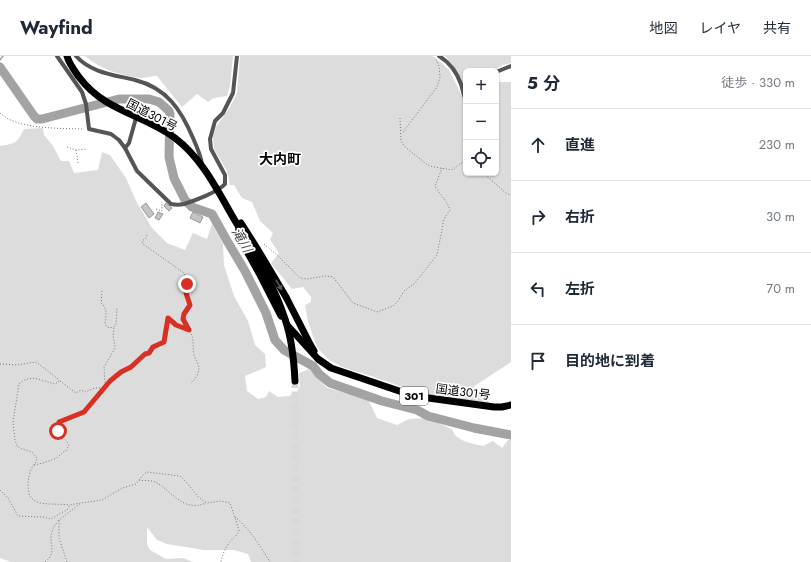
<!DOCTYPE html>
<html lang="ja">
<meta charset="utf-8">
<style>
body{margin:0;font-family:Jost,"Noto Sans JP",sans-serif;background:#f2f2f3;color:#1f2937}
.controls{position:absolute;right:12px;top:12px;display:grid;overflow:hidden;border-radius:6px;box-shadow:0 1px 3px #0004}
.controls button{width:36px;height:36px;display:grid;place-items:center;padding:0;border:0;border-bottom:1px solid #e0e1e3;background:#fff;color:#1f2937;font:20px sans-serif}
.stop{position:absolute;width:12px;height:12px;margin:-9px;border:3px solid #d93025;border-radius:50%;background:#fff}
.stop.end{background:#d93025;border-color:#fff;box-shadow:0 1px 4px #0008}
.list{margin:0;padding:0;list-style:none}
h2{display:flex;justify-content:space-between;align-items:center;height:52px;margin:0;padding:0 16px;font-size:17px}
h2 small{font-size:13px;font-weight:400;color:#747a83}
.list li{display:grid;grid-template-columns:26px 1fr auto;gap:12px;align-items:center;box-sizing:border-box;height:72px;padding:0 16px;border-top:1px solid #e0e1e3}
.list b{display:block;font-size:15px;white-space:nowrap}
.list em{font-size:13px;font-style:normal;color:#747a83}
.icon{flex:none;width:22px;height:22px;fill:none;stroke:currentColor;stroke-width:2;stroke-linecap:round;stroke-linejoin:round}
.map{position:relative;flex:none;width:511px;height:506px;overflow:hidden}
header{display:flex;align-items:center;gap:24px;box-sizing:border-box;height:56px;padding:0 20px;background:#fff;border-bottom:1px solid #e0e1e3}
header strong{font-size:19px}
nav{display:flex;gap:22px;margin-inline-start:auto;font-size:14px}
main{display:flex}
aside{flex:1;background:#fff}
.map>svg:first-child{display:block}
.green{fill:#dcdcdc}
.lines{fill:none;stroke-linecap:round;stroke-linejoin:round}
.stream{stroke:#a3a3a3;stroke-width:1.5}
.river{stroke:#a3a3a3;stroke-width:9}
.building{fill:#c4c4c4;stroke:#999}
.highway-tunnel{stroke:#d9d9d9;stroke-width:7;stroke-dasharray:7 3.5;stroke-linecap:butt}
.path{stroke:#777;stroke-width:1;stroke-dasharray:1 2;stroke-linecap:butt}
.street{stroke:#555;stroke-width:4}
.highway{stroke:#000;stroke-width:7}
.oneway{fill:#595959}
.route{stroke:#d93025;stroke-width:5}
.labels{text-anchor:middle;dominant-baseline:central;stroke-width:3.5;stroke-linejoin:round;paint-order:stroke}
.shield{fill:#fff;stroke:#4c4c4c;stroke-width:1}
.shield-label{font-size:11px;font-weight:bold;fill:#000}
.street-label{font-size:12px;fill:#000;stroke:#fff}
.water-label{font-size:13px;font-style:italic;fill:#444;stroke:#fff}
.quarter-label{font-size:14px;font-weight:bold;fill:#000;stroke:#fff}
</style>
<header>
<strong>Wayfind</strong>
<nav><a>地図</a><a>レイヤ</a><a>共有</a></nav>
</header>
<main>
<div class="map">
<svg width="511" height="506" viewBox="0 0 511 506">
<rect width="100%" height="100%" fill="#fff"/>
<g class="green">
<path d="M85,0H233L230,30L227,40L214,42L208,46L197,38L182,51L157,20C152,20 146,22 141,22C122,20 100,13 85,0Z"/>
<polygon points="240,0 432,0 436,2 449,14 466,48 466,117 496,117 496,26 511,26 511,306 473,331 490,347 426,339 371,320 342,311 328,303 317,291 308,266 305,249 311,246 311,241 303,231 292,233 271,207 279,197 270,184 273,177 260,165 252,146 242,142 234,129 230,129 227,115 214,93 213,80 216,71 230,51 237,37"/>
<path d="M445,0H511V7L503,9L492,15H466V38C462,24 455,10 445,0Z"/>
<path d="M43,72L44,79L53,90L61,105H69L74,117L98,114L102,96L110,99L126,122L137,147L152,172L167,187L185,194L193,177L207,183L212,168L223,188L224,209L234,240L248,265L255,289L265,298L266,311L245,320L247,335L258,343L266,341L269,335L278,341L289,340L297,336L300,330L299,317L309,313L327,332L368,343L377,362L397,369L409,363L427,362L452,373C456,386 472,387 483,390L493,385L502,392L508,384H511V506H251L248,498L234,494H204L167,488L157,484L147,471V488L150,494L166,503L183,502L193,506H11L0,502V90C15,88 18,86 24,73Z"/>
</g>
<g class="lines">
<polyline class="stream" points="0,4 3,0"/>
<polyline class="river" points="0,11 34,60 37,63 42,63 119,43 149,43 159,46 169,55 170,58 169,101 174,122 185,144 192,151 212,158 226,183 245,215 266,257 275,284 284,294 313,310 319,318 330,327 382,345 417,354 428,360 474,372 511,379"/>
</g>
<g class="building">
<polygon points="146,147 154,158 149,162 141,151"/>
<polygon points="166,147 172,152 169,155 164,150"/>
<polygon points="158,156 163,158 159,164 155,162"/>
<polygon points="193,156 203,161 200,167 190,162"/>
</g>
<g class="lines">
<polyline class="highway-tunnel" points="295,325 296,506"/>
<g class="path">
<path d="M0,57C18,74 60,72 84,73"/>
<polyline points="400,62 401,85 405,91 429,110 452,114 461,107 466,106"/>
<polyline points="403,76 437,31 440,21 439,10 436,4"/>
<polyline points="67,91 76,94 87,93"/>
<polyline points="76,94 78,107"/>
<polyline points="483,117 506,137 511,139"/>
<polyline points="156,153 162,155 162,146"/>
<path d="M264,188L277,199L300,222L307,223L325,220L333,221L353,247L377,256L393,250L398,245L404,235L414,228L437,199L444,163L450,154C448,146 440,139 435,130L442,112"/>
<path d="M102,235L101,247C108,253 106,260 105,268L107,271L114,272L113,279L115,292L104,311L105,329"/>
<polyline points="114,271 116,268 117,252"/>
<path d="M190,275C195,285 192,289 194,299C196,306 201,310 198,317C197,321 194,324 191,327"/>
<path d="M0,308L17,309L36,306L58,323L59,325L55,328C42,325 31,317 19,328L13,366L15,384L17,390L22,393L32,396L37,402C36,408 31,411 30,416C21,455 45,446 70,449"/>
<polyline points="60,325 76,337 81,334 85,336 95,332 104,332"/>
<path d="M34,409L43,407L57,402L63,396L66,395L69,389C64,381 56,376 59,366L84,356L100,336L110,325L121,316L131,311L145,298L149,297L153,291L164,286L168,262L175,269L189,274L183,263L184,258L190,249L187,240V229L184,217L143,188L142,185L146,182L147,179"/>
<path d="M139,424C144,425 151,424 155,426C172,434 182,457 206,447"/>
<polyline points="0,434 8,442 18,460 43,461 51,463 68,453 70,449 80,447"/>
<path d="M235,461C250,473 260,490 270,506"/>
<path d="M45,506C58,496 48,488 52,476C53,471 56,468 59,464"/>
<path d="M67,506L59,482V464L81,447L102,444L122,432L136,428L143,419L147,416L180,420C190,428 195,441 207,447L221,445L230,447L239,474C238,480 232,482 229,487C225,493 222,499 221,506"/>
</g>
<g class="street">
<path d="M57,0L82,36L86,48L89,73L111,78L119,84L125,92L137,115L171,148C176,149 180,149 184,148C194,145 218,136 225,128V119L211,93L210,83L215,65L223,57L233,37L237,0"/>
<path d="M76,0C91,17 115,19 135,24C167,32 181,54 193,82C197,91 201,100 202,108"/>
<path d="M439,0C449,6 457,17 461,28C463,34 463,39 466,44"/>
<polyline points="496,16 511,10"/>
<polyline points="125,92 129,87 136,62"/>
</g>
<g class="highway">
<path d="M67,0C69,8 74,14 79,21C105,56 143,58 175,82C204,104 219,138 237,168C255,199 274,229 285,263C292,283 294,304 295,325"/>
<polyline points="241,167 258,194 286,241 310,288 314,295"/>
<polyline points="239,172 238,178 239,181 259,217 281,260"/>
<polyline points="288,270 318,303 331,312 414,340 494,351 502,351 511,349"/>
</g>
</g>
<defs><path id="oneway-solid" d="M-6-.8H1V-3.2L6.5 0L1 3.2V.8H-6Z"/></defs>
<use class="oneway" href="#oneway-solid" transform="translate(279 229) rotate(60)"/>
<g class="lines">
<polyline class="route" points="58,375 59,366 84,356 110,325 121,316 131,311 145,298 149,297 153,291 164,286 168,262 176,269 189,274 183,263 184,258 190,249 186,237 187,228"/>
</g>
<g class="labels">
<rect class="shield" x="400" y="331" width="28" height="18" rx="3"/>
<g class="shield-label">
<text x="414" y="340">301</text>
</g>
<g class="street-label">
<text transform="translate(152 59) rotate(27)">国道301号</text>
<text transform="translate(463 336) rotate(7)">国道301号</text>
</g>
<g class="water-label">
<text transform="translate(242 184) rotate(60)">滝川</text>
</g>
<g class="quarter-label">
<text x="280" y="103">大内町</text>
</g>
</g>
</svg>
<div class="controls">
<button>+</button>
<button>−</button>
<button><svg class="icon" aria-label="locate" viewBox="0 0 24 24"><circle cx="12" cy="12" r="6"/><path d="M12 2v4M12 18v4M2 12h4M18 12h4"/></svg></button>
</div>
<div class="stop" style="left:58px;top:375px"></div>
<div class="stop end" style="left:187px;top:228px"></div>
</div>
<aside>
<h2>5 分<small>徒歩 · 330 m</small></h2>
<ul class="list">
<li><svg class="icon" aria-label="ahead" viewBox="0 0 24 24"><path d="M12 20V5M6 11l6-6 6 6"/></svg><div><b>直進</b></div><em>230 m</em></li>
<li><svg class="icon" aria-label="right" viewBox="0 0 24 24"><path d="M7 20v-9h11M14 6l5 5-5 5"/></svg><div><b>右折</b></div><em>30 m</em></li>
<li><svg class="icon" aria-label="left" viewBox="0 0 24 24"><path d="M17 20v-9H6M10 6l-5 5 5 5"/></svg><div><b>左折</b></div><em>70 m</em></li>
<li><svg class="icon" aria-label="arrive" viewBox="0 0 24 24"><path d="M6 21V4h12l-3 4 3 4H6"/></svg><div><b>目的地に到着</b></div></li>
</ul>
</aside>
</main>
